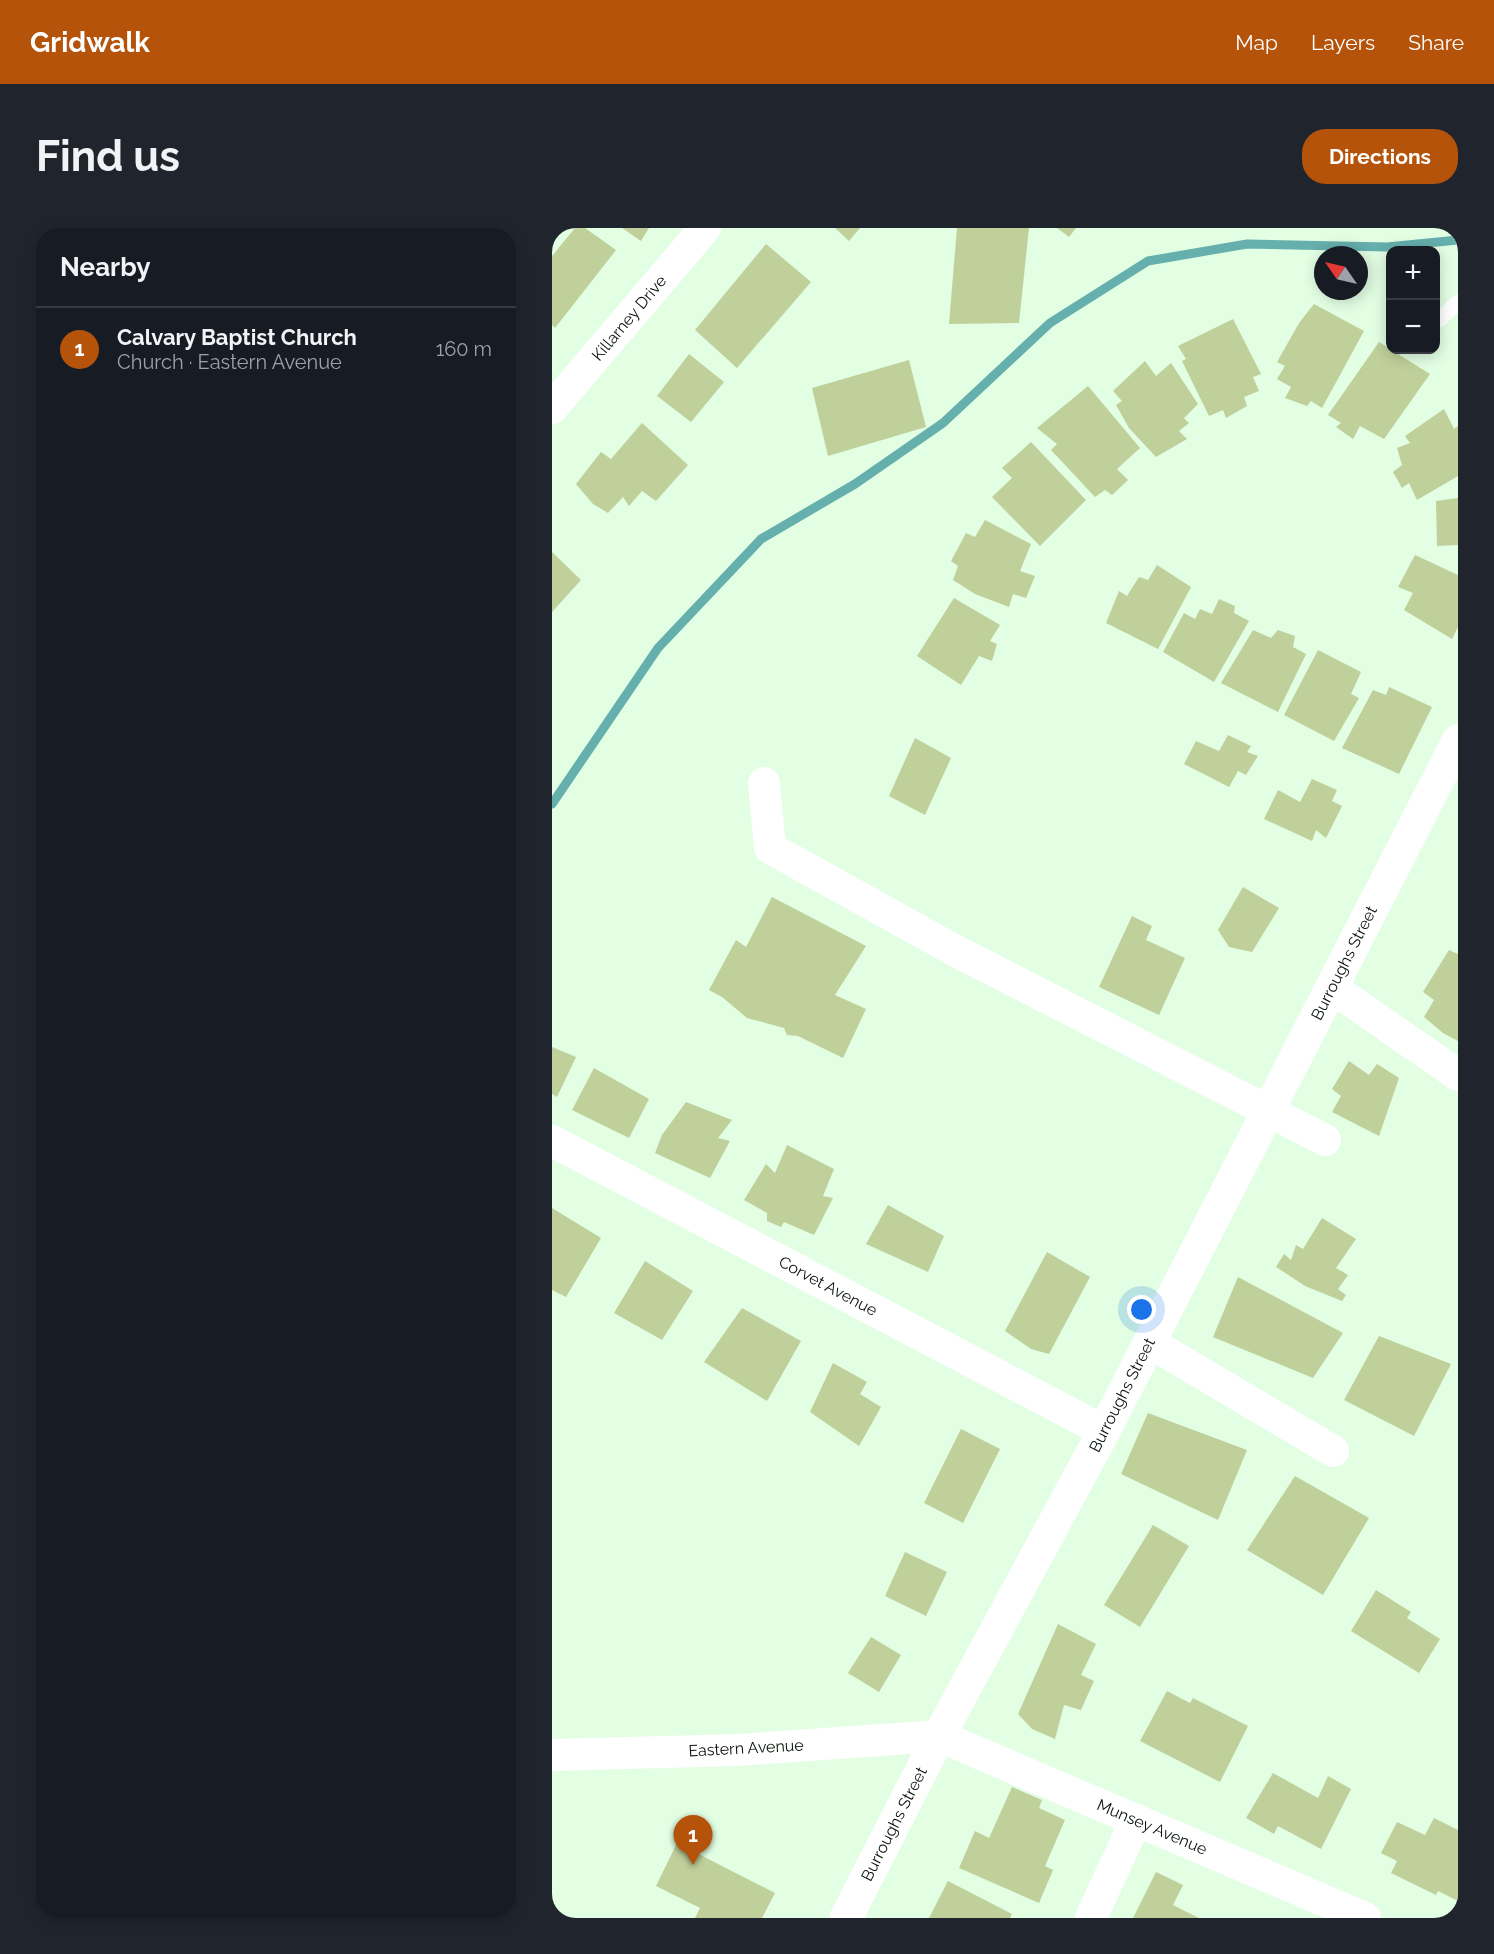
<!DOCTYPE html>
<meta charset="utf-8">
<style>
body{margin:0;font-family:Raleway,sans-serif;background:#20242c;color:#f1f3f6}
.controls{position:absolute;right:18px;top:18px;display:grid;overflow:hidden;border-radius:12px;box-shadow:0 3px 15px #0003}
.controls button{width:54px;height:54px;display:grid;place-items:center;padding:0;border:0;border-bottom:2px solid #363941;background:#171b24;color:#f1f3f6;font:30px sans-serif}
.compass{position:absolute;left:762px;top:18px;width:54px;height:54px;border-radius:50%;background:#171b24;box-shadow:0 3px 15px #0003;rotate:304deg}
.you{position:absolute;left:590px;top:1082px;width:21px;height:21px;margin:-15px;border:4px solid #fff;border-radius:50%;background:#1a73e8;box-shadow:0 0 0 9px #1a73e833}
.badge{display:grid;place-items:center;width:39px;height:39px;border-radius:50%;background:#b45309;color:#fff;font-size:20px;font-weight:700}
.pin{position:absolute;translate:-50% -50px;filter:drop-shadow(0 2px 3px #0008)}
.pin::after{content:'';position:absolute;top:32px;width:21px;height:18px;background:inherit;clip-path:polygon(0 0,100% 0,50% 100%)}
.list{margin:0;padding:0;list-style:none}
h2{display:flex;justify-content:space-between;align-items:center;height:78px;margin:0;padding:0 24px;font-size:26px}
h2 small{font-size:20px;font-weight:400;color:#9ea1a6}
.list li{display:grid;grid-template-columns:39px 1fr auto;gap:18px;align-items:center;box-sizing:border-box;height:84px;padding:0 24px;border-top:2px solid #363941}
.list b{display:block;font-size:22px;white-space:nowrap}
.list p{margin:0;font-size:20px;white-space:nowrap;color:#9ea1a6}
.list em{font-size:20px;font-style:normal;color:#9ea1a6}
.map{position:relative;flex:none;width:906px;height:1690px;overflow:hidden;border-radius:24px}
header{display:flex;align-items:center;gap:36px;box-sizing:border-box;height:84px;padding:0 30px;background:#b45309;color:#fff}
header strong{font-size:28px}
nav{display:flex;gap:33px;margin-inline-start:auto;font-size:21px}
.intro{display:flex;align-items:center;justify-content:space-between;box-sizing:border-box;height:144px;padding:0 36px}
h1{margin:0;font-size:42px}
.button{padding:15px 27px;border-radius:24px;background:#b45309;color:#fff;font-size:21px;font-weight:700}
main{display:flex;gap:36px;padding:0 36px}
aside{flex:1;background:#171b24;border-radius:24px;box-shadow:0 3px 15px #0003}
.map>svg:first-child{display:block}
.lines{fill:none;stroke-linecap:round;stroke-linejoin:round}
.stream{stroke:#65afad;stroke-width:9}
.building{fill:#bfd09b}
.service{stroke:#fff;stroke-width:15}
.minor{stroke:#fff;stroke-width:32}
.tertiary{stroke:#fff;stroke-width:33}
.labels{text-anchor:middle;dominant-baseline:central;stroke-width:5;stroke-linejoin:round;paint-order:stroke}
.street-label{font-size:16px;fill:#0a130a;stroke:#fff}
</style>
<header>
<strong>Gridwalk</strong>
<nav><a>Map</a><a>Layers</a><a>Share</a></nav>
</header>
<div class="intro"><h1>Find us</h1><a class="button">Directions</a></div>
<main>
<aside>
<h2>Nearby<small></small></h2>
<ul class="list">
<li><span class="badge">1</span><div><b>Calvary Baptist Church</b><p>Church · Eastern Avenue</p></div><em>160 m</em></li>
</ul>
</aside>
<div class="map">
<svg width="906" height="1690" viewBox="0 0 906 1690">
<rect width="100%" height="100%" fill="#e2fee3"/>
<g class="lines">
<polyline class="stream" points="0,576 106,420 209,311 303,256 391,195 498,95 596,33 695,16 835,19 906,12"/>
</g>
<g class="building">
<polygon points="23,0 33,0 64,22 3,100 0,97 0,28"/>
<polygon points="70,0 97,0 89,13"/>
<polygon points="283,0 308,0 297,13"/>
<polygon points="405,0 477,0 467,95 397,96"/>
<polygon points="505,0 524,0 517,9"/>
<polygon points="214,16 259,54 185,140 143,102"/>
<polygon points="762,76 812,103 770,180 759,173 755,178 733,170 739,159 725,151 733,138 725,134 747,95"/>
<polygon points="681,91 709,146 701,149 707,163 692,169 695,178 674,190 671,182 657,188 630,133 634,131 626,118"/>
<polygon points="827,114 878,146 832,211 808,198 801,211 784,199 789,195 776,187"/>
<polygon points="137,126 172,154 139,194 105,168"/>
<polygon points="357,132 374,199 276,228 260,160"/>
<polygon points="593,133 604,148 619,135 646,176 632,190 637,195 627,203 635,211 604,229 577,200 564,177 570,173 561,163"/>
<polygon points="536,158 588,220 565,241 576,252 560,267 553,262 543,269 499,222 505,216 485,200"/>
<polygon points="892,181 902,201 906,198 906,248 865,272 857,255 850,260 841,244 850,237 845,220 858,215 853,208"/>
<polygon points="90,195 136,237 104,273 90,263 77,278 71,269 56,285 41,276 24,256 49,224 59,231"/>
<polygon points="479,214 534,272 488,318 440,269 460,250 450,240"/>
<polygon points="906,270 906,317 885,318 884,273"/>
<polygon points="433,292 479,316 468,343 483,348 474,370 461,366 457,379 423,366 401,352 406,338 399,333 414,305 423,309"/>
<polygon points="0,324 29,352 0,384"/>
<polygon points="863,327 906,347 906,399 900,411 852,382 861,365 846,359"/>
<polygon points="605,337 639,359 606,421 554,395 567,363 575,368 587,349 596,352"/>
<polygon points="402,370 448,397 438,413 445,416 440,433 427,428 409,457 365,428"/>
<polygon points="667,371 683,378 682,385 697,393 662,454 611,424 632,385 643,391 648,381 660,386"/>
<polygon points="701,402 719,410 726,402 743,408 741,419 754,426 726,484 669,455"/>
<polygon points="766,422 809,444 799,466 807,470 782,513 732,487"/>
<polygon points="837,459 880,479 847,546 790,520 821,462 834,467"/>
<polygon points="676,507 699,518 695,524 706,528 694,547 686,543 677,559 632,536 644,513 667,523"/>
<polygon points="363,510 399,530 373,587 337,568"/>
<polygon points="760,551 785,562 780,573 790,578 774,610 764,602 760,613 712,591 726,562 748,574"/>
<polygon points="691,659 727,680 700,724 677,719 666,702"/>
<polygon points="220,669 314,718 283,767 314,781 291,830 246,808 235,807 232,800 195,790 170,769 157,762 184,712 194,719"/>
<polygon points="580,688 600,698 594,712 633,730 607,787 547,759"/>
<polygon points="897,722 906,726 906,813 891,805 872,789 882,772 871,764"/>
<polygon points="0,819 24,829 5,869 0,866"/>
<polygon points="797,833 817,847 825,836 847,850 827,908 780,884 789,868 780,861"/>
<polygon points="42,840 97,871 77,910 20,882"/>
<polygon points="134,874 180,892 166,910 178,913 158,950 103,925 110,907"/>
<polygon points="235,917 282,941 271,968 281,970 262,1007 232,994 229,999 215,993 215,985 192,972 214,936 223,945"/>
<polygon points="336,977 392,1008 376,1044 314,1016"/>
<polygon points="0,980 49,1010 14,1069 0,1062"/>
<polygon points="770,990 804,1011 784,1040 796,1047 786,1061 794,1067 790,1073 753,1058 724,1039 732,1026 739,1032 744,1017 751,1021"/>
<polygon points="495,1024 538,1049 497,1126 479,1121 453,1103"/>
<polygon points="93,1033 141,1063 110,1112 62,1085"/>
<polygon points="686,1049 791,1105 761,1150 661,1109"/>
<polygon points="190,1080 249,1113 215,1173 152,1134"/>
<polygon points="827,1108 899,1136 862,1208 792,1172"/>
<polygon points="281,1135 315,1154 308,1166 329,1179 307,1218 258,1184"/>
<polygon points="596,1185 695,1222 666,1292 569,1246"/>
<polygon points="409,1201 448,1221 411,1295 372,1275"/>
<polygon points="743,1248 817,1290 771,1367 695,1322"/>
<polygon points="601,1297 637,1318 588,1399 552,1377"/>
<polygon points="353,1324 395,1344 374,1388 333,1368"/>
<polygon points="824,1362 859,1384 855,1390 888,1411 867,1445 799,1403"/>
<polygon points="506,1396 544,1416 529,1447 542,1453 529,1482 512,1477 503,1511 480,1501 466,1486"/>
<polygon points="319,1409 349,1427 327,1464 296,1445"/>
<polygon points="615,1463 638,1475 641,1470 696,1498 668,1554 588,1513"/>
<polygon points="721,1545 766,1570 776,1548 799,1561 769,1621 726,1598 722,1606 694,1590"/>
<polygon points="460,1559 490,1572 487,1580 513,1592 493,1638 501,1642 487,1675 407,1640 423,1603 437,1610"/>
<polygon points="882,1590 906,1602 906,1673 886,1663 884,1667 839,1645 845,1633 829,1625 845,1594 873,1607"/>
<polygon points="125,1615 223,1665 210,1690 143,1690 148,1680 104,1658"/>
<polygon points="604,1644 631,1657 621,1677 647,1690 581,1690"/>
<polygon points="396,1653 460,1686 458,1690 377,1690"/>
</g>
<g class="lines">
<polyline class="service" points="887,92 906,74"/>
<g class="minor">
<polyline points="0,180 153,0"/>
<polyline points="212,555 218,620 402,722 773,912"/>
<polyline points="779,759 906,847"/>
<polyline points="0,913 552,1203"/>
<polyline points="597,1114 781,1223"/>
<polyline points="0,1527 186,1522 387,1508 813,1690"/>
<polyline points="539,1690 584,1592"/>
</g>
<polyline class="tertiary" points="294,1690 387,1508 552,1203 906,513"/>
</g>
<g class="labels">
<g class="street-label">
<text transform="translate(77 90) rotate(-50)">Killarney Drive</text>
<text transform="translate(792 735) rotate(-63)">Burroughs Street</text>
<text transform="translate(276 1058) rotate(28)">Corvet Avenue</text>
<text transform="translate(570 1167) rotate(-63)">Burroughs Street</text>
<text transform="translate(194 1520) rotate(-3)">Eastern Avenue</text>
<text transform="translate(342 1596) rotate(-63)">Burroughs Street</text>
<text transform="translate(600 1599) rotate(23)">Munsey Avenue</text>
</g>
</g>
</svg>
<div class="controls">
<button>+</button>
<button>−</button>
</div>
<svg class="compass" viewBox="-18 -18 36 36"><path d="M0-13l5 13h-10z" fill="#e53935"/><path d="M0 13l5-13h-10z" fill="#9ea1a6"/></svg>
<div class="you"></div>
<div class="pin badge" style="left:141px;top:1637px">1</div>
</div>
</main>
